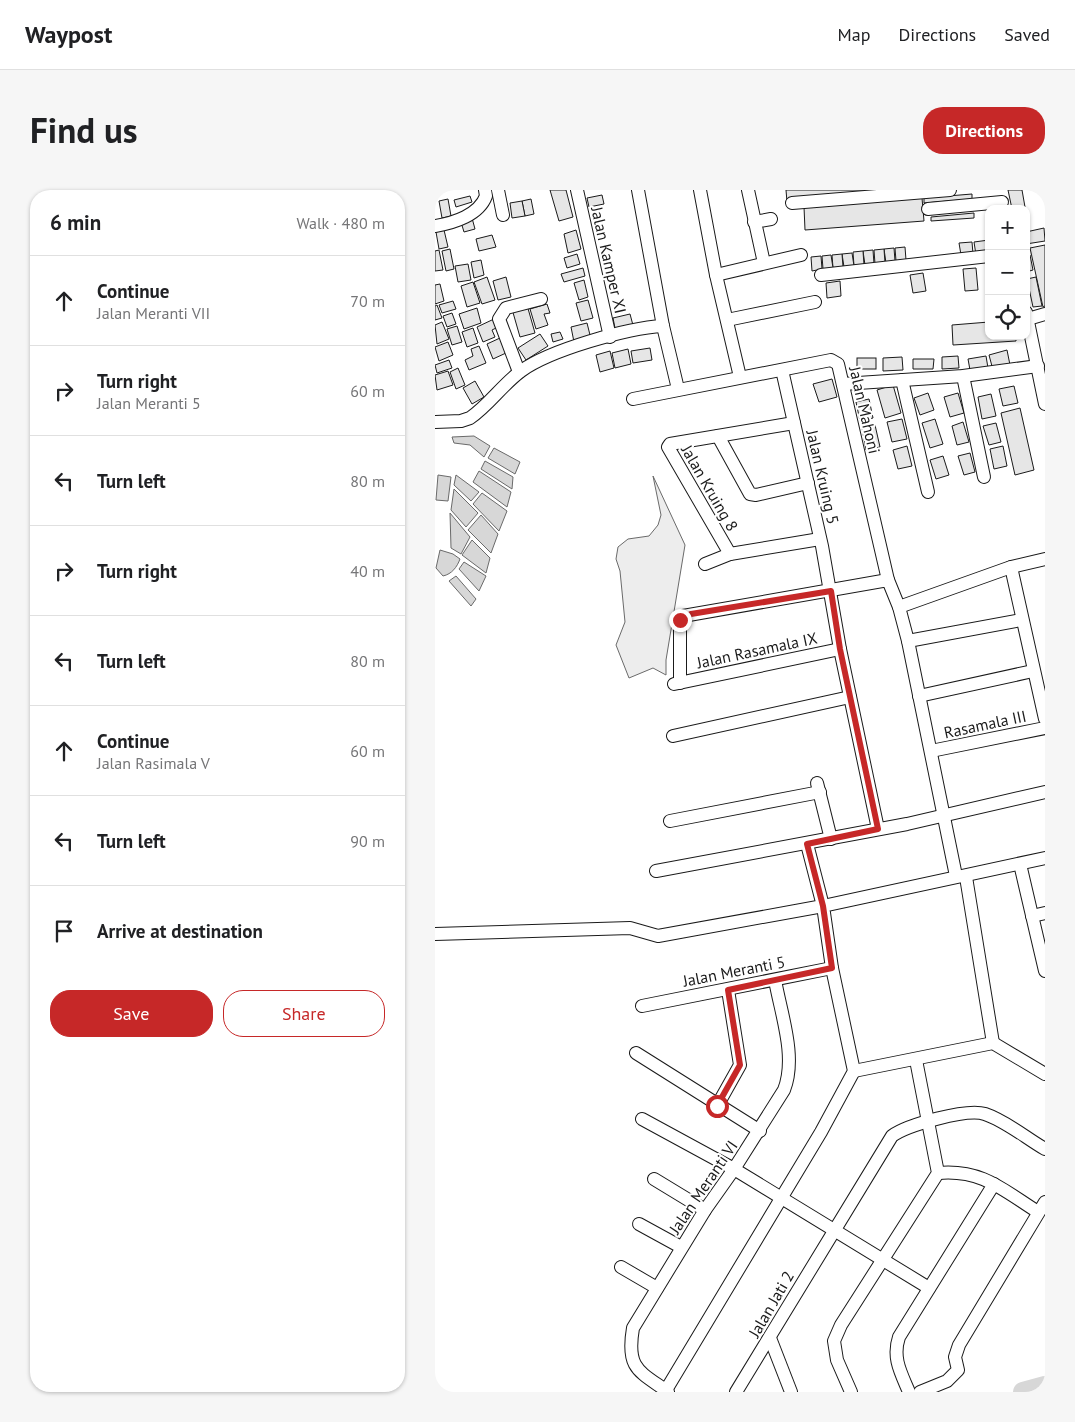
<!DOCTYPE html>
<meta charset="utf-8">
<style>
body{margin:0;font-family:"PT Sans",sans-serif;background:#f6f6f6;color:#202124}
.controls{position:absolute;right:15px;top:15px;display:grid;overflow:hidden;border-radius:10px;box-shadow:0 1px 4px #0004}
.controls button{width:45px;height:45px;display:grid;place-items:center;padding:0;border:0;border-bottom:1px solid #e0e0e0;background:#fff;color:#202124;font:25px sans-serif}
.stop{position:absolute;width:15px;height:15px;margin:-11px;border:4px solid #c62828;border-radius:50%;background:#fff}
.stop.end{background:#c62828;border-color:#fff;box-shadow:0 1px 5px #0008}
.list{margin:0;padding:0;list-style:none}
h2{display:flex;justify-content:space-between;align-items:center;height:65px;margin:0;padding:0 20px;font-size:21px}
h2 small{font-size:16px;font-weight:400;color:#757577}
.list li{display:grid;grid-template-columns:32px 1fr auto;gap:15px;align-items:center;box-sizing:border-box;height:90px;padding:0 20px;border-top:1px solid #e0e0e0}
.list b{display:block;font-size:19px;white-space:nowrap}
.list p{margin:0;font-size:16px;white-space:nowrap;color:#757577}
.list em{font-size:16px;font-style:normal;color:#757577}
.actions{display:flex;gap:10px;padding:15px 20px}
.actions a{flex:1;padding:11px 0;border:1px solid #c62828;border-radius:20px;text-align:center;font-size:18px;color:#c62828}
.actions .main{background:#c62828;color:#fff}
.icon{flex:none;width:28px;height:28px;fill:none;stroke:currentColor;stroke-width:2;stroke-linecap:round;stroke-linejoin:round}
.map{position:relative;flex:none;width:610px;height:1202px;overflow:hidden;border-radius:20px}
header{display:flex;align-items:center;gap:30px;box-sizing:border-box;height:70px;padding:0 25px;background:#fff;border-bottom:1px solid #e0e0e0}
header strong{font-size:24px}
nav{display:flex;gap:28px;margin-inline-start:auto;font-size:18px}
.intro{display:flex;align-items:center;justify-content:space-between;box-sizing:border-box;height:120px;padding:0 30px}
h1{margin:0;font-size:35px}
.button{padding:12px 22px;border-radius:20px;background:#c62828;color:#fff;font-size:18px;font-weight:700}
main{display:flex;gap:30px;padding:0 30px}
aside{flex:1;background:#fff;border-radius:20px;box-shadow:0 1px 4px #0004}
.map>svg:first-child{display:block}
.built{fill:#ededed;stroke:#6a6a6a}
.water{fill:#d7d7d7;stroke:#6a6a6a}
.lines{fill:none;stroke-linecap:round;stroke-linejoin:round}
.river{stroke:#d7d7d7;stroke-width:20}
.building{fill:#e6e6e6;stroke:#1a1a1a}
.minor-casing{stroke:#1a1a1a;stroke-width:14}
.minor{stroke:#fff;stroke-width:12}
.route{stroke:#c62828;stroke-width:6}
.labels{text-anchor:middle;dominant-baseline:central;stroke-width:4;stroke-linejoin:round;paint-order:stroke}
.street-label{font-size:16px;fill:#1a1a1a;stroke:#fff}
</style>
<header>
<strong>Waypost</strong>
<nav><a>Map</a><a>Directions</a><a>Saved</a></nav>
</header>
<div class="intro"><h1>Find us</h1><a class="button">Directions</a></div>
<main>
<aside>
<h2>6 min<small>Walk · 480 m</small></h2>
<ul class="list">
<li><svg class="icon" aria-label="ahead" viewBox="0 0 24 24"><path d="M12 20V5M6 11l6-6 6 6"/></svg><div><b>Continue</b><p>Jalan Meranti VII</p></div><em>70 m</em></li>
<li><svg class="icon" aria-label="right" viewBox="0 0 24 24"><path d="M7 20v-9h11M14 6l5 5-5 5"/></svg><div><b>Turn right</b><p>Jalan Meranti 5</p></div><em>60 m</em></li>
<li><svg class="icon" aria-label="left" viewBox="0 0 24 24"><path d="M17 20v-9H6M10 6l-5 5 5 5"/></svg><div><b>Turn left</b></div><em>80 m</em></li>
<li><svg class="icon" aria-label="right" viewBox="0 0 24 24"><path d="M7 20v-9h11M14 6l5 5-5 5"/></svg><div><b>Turn right</b></div><em>40 m</em></li>
<li><svg class="icon" aria-label="left" viewBox="0 0 24 24"><path d="M17 20v-9H6M10 6l-5 5 5 5"/></svg><div><b>Turn left</b></div><em>80 m</em></li>
<li><svg class="icon" aria-label="ahead" viewBox="0 0 24 24"><path d="M12 20V5M6 11l6-6 6 6"/></svg><div><b>Continue</b><p>Jalan Rasimala V</p></div><em>60 m</em></li>
<li><svg class="icon" aria-label="left" viewBox="0 0 24 24"><path d="M17 20v-9H6M10 6l-5 5 5 5"/></svg><div><b>Turn left</b></div><em>90 m</em></li>
<li><svg class="icon" aria-label="arrive" viewBox="0 0 24 24"><path d="M6 21V4h12l-3 4 3 4H6"/></svg><div><b>Arrive at destination</b></div></li>
</ul>
<div class="actions"><a class="main">Save</a><a>Share</a></div>
</aside>
<div class="map">
<svg width="610" height="1202" viewBox="0 0 610 1202">
<rect width="100%" height="100%" fill="#fff"/>
<polygon class="built" points="218,286 250,355 231,470 231,485 218,478 194,488 181,455 190,432 185,381 181,369 183,357 193,349 214,346 223,335 226,325"/>
<g class="water">
<polygon points="39,246 55,256 49,267 35,255 19,253 17,247"/>
<polygon points="59,258 85,272 80,284 53,268"/>
<polygon points="50,271 78,287 77,299 46,279"/>
<polygon points="44,281 76,302 72,317 38,292"/>
<polygon points="3,285 16,287 13,311 1,310"/>
<polygon points="21,285 44,302 36,311 19,295"/>
<polygon points="19,299 43,323 31,337 16,320"/>
<polygon points="47,303 72,321 64,341 38,314"/>
<polygon points="15,323 35,347 26,364 16,358"/>
<polygon points="46,325 63,344 56,363 33,340"/>
<polygon points="37,350 55,368 51,383 27,365"/>
<path d="M5,360L18,364L25,369C22,377 17,384 8,386L1,378Z"/>
<polygon points="29,372 51,386 44,401 24,379"/>
<polygon points="21,386 41,409 36,416 14,391"/>
</g>
<g class="lines">
<polyline class="river" points="588,1202 610,1196"/>
</g>
<g class="building">
<polygon points="115,0 131,0 138,27 124,31"/>
<polygon points="351,0 503,0 352,12"/>
<polygon points="573,0 587,0 590,17 577,19"/>
<polygon points="537,4 537,9 489,13 489,8"/>
<polygon points="167,5 169,14 154,17 152,8"/>
<polygon points="35,6 37,12 21,17 19,10"/>
<polygon points="487,8 489,31 370,40 369,17"/>
<polygon points="13,9 16,26 7,28 4,11"/>
<polygon points="96,9 99,24 90,26 87,11"/>
<polygon points="87,11 90,26 77,28 75,13"/>
<polygon points="539,23 539,28 496,31 496,27"/>
<polygon points="37,28 40,39 29,42 26,32"/>
<polygon points="609,38 610,51 591,54 591,42"/>
<polygon points="9,40 13,57 4,59 1,42"/>
<polygon points="141,40 146,59 133,63 129,44"/>
<polygon points="57,45 61,57 44,61 41,49"/>
<polygon points="554,50 554,63 541,65 539,52"/>
<polygon points="537,52 538,64 526,65 524,53"/>
<polygon points="610,55 610,116 608,117 595,58"/>
<polygon points="470,57 471,70 461,71 460,58"/>
<polygon points="459,58 460,71 451,73 449,59"/>
<polygon points="15,59 19,79 11,81 7,61"/>
<polygon points="449,59 450,73 440,74 439,60"/>
<polygon points="4,60 8,80 0,81 0,61"/>
<polygon points="438,60 439,74 430,75 428,61"/>
<polygon points="428,61 429,75 419,76 418,62"/>
<polygon points="417,63 419,76 409,77 407,64"/>
<polygon points="142,64 145,74 132,78 129,68"/>
<polygon points="407,64 408,77 398,78 397,65"/>
<polygon points="396,65 398,78 388,79 387,66"/>
<polygon points="595,65 598,80 591,82 591,66"/>
<polygon points="386,66 387,79 377,81 376,67"/>
<polygon points="46,70 49,85 39,88 36,72"/>
<polygon points="33,74 36,90 23,92 20,76"/>
<polygon points="148,78 150,86 129,92 126,84"/>
<polygon points="541,78 543,100 530,101 528,79"/>
<polygon points="488,83 491,101 478,103 475,85"/>
<polygon points="52,87 60,110 47,114 39,92"/>
<polygon points="71,87 76,107 63,110 58,91"/>
<polygon points="601,87 607,116 598,117 592,89"/>
<polygon points="149,90 153,107 144,110 139,93"/>
<polygon points="405,91 406,106 392,108 391,93"/>
<polygon points="38,92 45,113 32,117 26,96"/>
<polygon points="5,94 9,111 0,114 0,95"/>
<polygon points="153,110 158,128 146,131 141,113"/>
<polygon points="18,111 21,119 7,123 4,115"/>
<polygon points="112,114 115,123 109,124 113,135 101,139 95,119"/>
<polygon points="2,115 7,128 0,130 0,116"/>
<polygon points="92,115 100,143 85,147 77,119"/>
<polygon points="42,118 46,133 29,139 24,124"/>
<polygon points="17,123 21,134 12,137 8,126"/>
<polygon points="195,124 199,139 181,143 178,128"/>
<polygon points="59,129 63,137 57,140 60,147 48,152 42,137"/>
<polygon points="7,132 14,149 2,154 0,135"/>
<polygon points="554,132 554,146 581,146 581,151 518,155 517,135"/>
<polygon points="152,133 156,149 139,152 136,137"/>
<polygon points="22,136 27,152 17,155 12,139"/>
<polygon points="38,138 43,153 32,157 27,142"/>
<polygon points="125,142 128,149 118,152 116,144"/>
<polygon points="105,144 113,156 91,170 83,158"/>
<polygon points="65,148 71,163 58,169 52,154"/>
<polygon points="13,152 18,165 4,171 0,157"/>
<polygon points="44,156 51,173 34,180 30,170 38,166 36,159"/>
<polygon points="215,158 217,170 198,173 196,161"/>
<polygon points="193,159 196,174 180,178 177,163"/>
<polygon points="572,160 575,175 558,180 554,165"/>
<polygon points="175,161 179,178 165,182 161,165"/>
<polygon points="523,166 524,178 507,179 507,167"/>
<polygon points="551,166 553,178 535,180 533,169"/>
<polygon points="467,167 468,180 448,181 448,168"/>
<rect x="422" y="168" width="19" height="11"/>
<polygon points="478,169 499,169 498,179 478,179"/>
<polygon points="14,170 17,178 2,183 0,175"/>
<polygon points="23,178 30,195 21,199 15,182"/>
<polygon points="13,181 18,195 2,200 0,185"/>
<polygon points="397,189 402,207 384,212 378,194"/>
<polygon points="40,191 49,207 37,214 28,198"/>
<polygon points="458,195 466,223 450,228 442,200"/>
<polygon points="579,196 583,213 568,216 564,199"/>
<polygon points="493,203 499,220 485,225 479,208"/>
<polygon points="523,203 529,223 515,227 509,207"/>
<polygon points="556,204 561,226 547,229 543,207"/>
<polygon points="434,209 438,228 425,231 421,212"/>
<polygon points="585,218 599,280 580,285 566,223"/>
<polygon points="467,229 472,249 457,252 452,232"/>
<polygon points="500,229 508,254 495,258 487,233"/>
<polygon points="528,232 534,252 522,255 517,236"/>
<polygon points="561,233 566,252 554,255 548,236"/>
<polygon points="440,235 445,257 431,260 427,238"/>
<polygon points="472,256 477,276 463,279 458,260"/>
<polygon points="568,256 572,276 559,279 555,259"/>
<polygon points="535,263 540,282 529,285 523,266"/>
<polygon points="508,266 514,285 501,289 495,270"/>
</g>
<g class="lines">
<defs>
<g id="minor">
<polyline points="63,0 68,25"/>
<polyline points="142,0 175,147"/>
<polyline points="203,0 228,136 243,199"/>
<polyline points="265,0 281,85 305,187"/>
<polyline points="313,0 329,73"/>
<polyline points="357,13 515,0"/>
<polyline points="493,19 567,12"/>
<polyline points="319,32 336,29"/>
<path d="M0,36C19,33 44,25 51,6L50,0"/>
<polyline points="281,85 366,65"/>
<polyline points="386,85 554,66"/>
<polyline points="591,122 610,214"/>
<polyline points="593,129 610,124"/>
<polyline points="292,130 380,112"/>
<polyline points="347,180 387,356 405,459 443,639"/>
<polyline points="84,182 64,129 71,118 106,109"/>
<polyline points="528,186 549,287"/>
<polyline points="467,190 493,302"/>
<polyline points="408,194 528,186 603,176"/>
<polyline points="198,209 396,170 403,174 453,390"/>
<path d="M0,232L26,231L35,228C54,215 67,195 86,181C115,160 192,138 228,136"/>
<polyline points="283,246 315,304 321,305 373,293"/>
<polyline points="295,364 233,257 235,254 359,233"/>
<polyline points="270,374 295,364 385,349"/>
<polyline points="576,377 610,529"/>
<polyline points="464,417 576,377 610,369"/>
<polyline points="473,451 586,430"/>
<polyline points="245,493 245,430 248,426 453,390 464,417 473,451 521,686"/>
<polyline points="239,494 405,459"/>
<polyline points="484,506 598,481"/>
<polyline points="238,546 415,507"/>
<polyline points="496,561 610,538"/>
<polyline points="382,593 396,649"/>
<polyline points="235,631 385,602"/>
<polyline points="585,674 610,781"/>
<polyline points="221,681 472,634 610,602"/>
<polyline points="531,687 558,853"/>
<polyline points="597,726 610,723"/>
<polyline points="0,744 195,738 223,746 388,716 372,654"/>
<polyline points="207,816 397,778"/>
<polyline points="201,863 325,941"/>
<polyline points="419,881 558,853 610,884"/>
<polyline points="282,916 305,875 293,800"/>
<polyline points="207,929 299,979 494,1098"/>
<path d="M503,983C547,979 568,1000 603,1022"/>
<polyline points="219,989 270,1020"/>
<polyline points="204,1034 246,1057"/>
<polyline points="186,1077 222,1098"/>
<polyline points="335,1148 356,1202"/>
<polyline points="231,1200 386,942 419,881 397,778 388,716 610,668"/>
<path d="M233,1202C204,1181 191,1179 198,1138L270,1020L299,979L349,900C362,867 346,824 340,790"/>
<path d="M301,1202L457,946C472,935 532,918 550,924C571,931 591,948 610,959"/>
<polyline points="416,1202 402,1170 399,1151 406,1135 503,983 481,870"/>
<path d="M474,1202C466,1183 457,1168 464,1147L559,994"/>
<polyline points="485,1202 512,1191 523,1180 520,1167 524,1155 610,1012"/>
</g>
</defs>
<use href="#minor" class="minor-casing"/>
<use href="#minor" class="minor"/>
</g>
<g class="lines">
<polyline class="route" points="245,430 256,424 396,401 405,459 443,639 372,654 388,716 397,778 293,800 305,875 282,916"/>
</g>
<g class="labels">
<g class="street-label">
<text transform="translate(174 70) rotate(77)">Jalan Kamper XI</text>
<text transform="translate(430 220) rotate(77)">Jalan Mahoni</text>
<text transform="translate(388 287) rotate(77)">Jalan Kruing 5</text>
<text transform="translate(275 298) rotate(60)">Jalan Kruing 8</text>
<text transform="translate(322 460) rotate(-12)">Jalan Rasamala IX</text>
<text transform="translate(550 534) rotate(-12)">Rasamala III</text>
<text transform="translate(299 781) rotate(-11)">Jalan Meranti 5</text>
<text transform="translate(268 997) rotate(-56)">Jalan Meranti VI</text>
<text transform="translate(336 1114) rotate(-60)">Jalan Jati 2</text>
</g>
</g>
</svg>
<div class="controls">
<button>+</button>
<button>−</button>
<button><svg class="icon" aria-label="locate" viewBox="0 0 24 24"><circle cx="12" cy="12" r="6"/><path d="M12 2v4M12 18v4M2 12h4M18 12h4"/></svg></button>
</div>
<div class="stop" style="left:282px;top:916px"></div>
<div class="stop end" style="left:245px;top:430px"></div>
</div>
</main>
